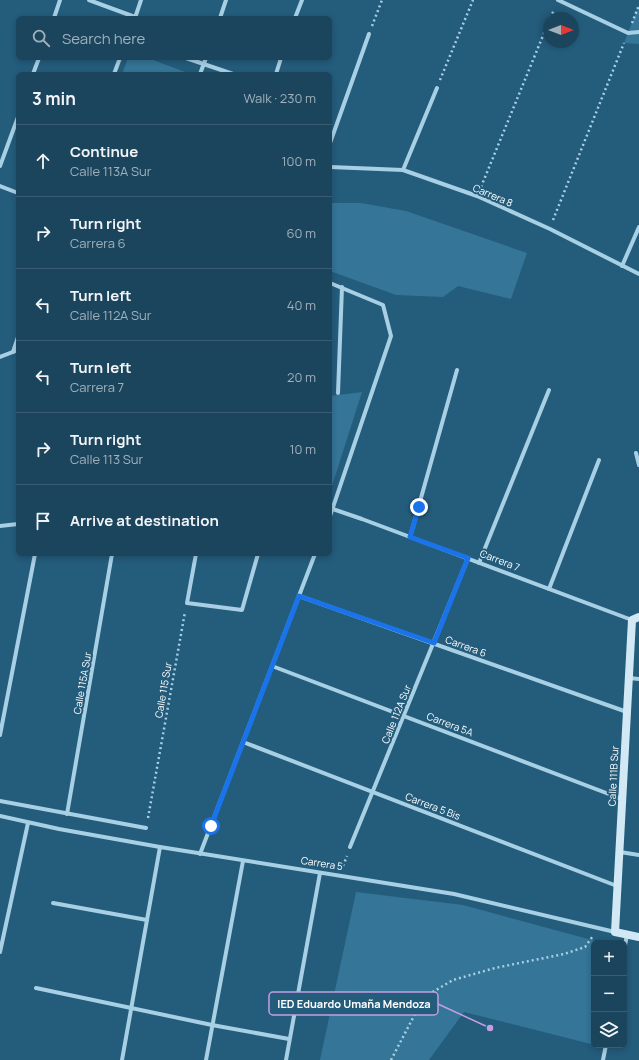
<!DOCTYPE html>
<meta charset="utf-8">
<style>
body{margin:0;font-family:Manrope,sans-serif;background:#244c63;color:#f1f3f6}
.controls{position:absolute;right:12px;bottom:12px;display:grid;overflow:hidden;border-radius:6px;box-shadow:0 2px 6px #0003}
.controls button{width:36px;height:36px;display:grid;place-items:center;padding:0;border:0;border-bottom:1px solid #395d72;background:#1b455d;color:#f1f3f6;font:20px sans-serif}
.compass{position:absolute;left:543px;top:12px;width:36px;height:36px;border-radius:50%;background:#1b455d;box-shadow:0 2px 6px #0003;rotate:90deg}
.stop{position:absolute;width:12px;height:12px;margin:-9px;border:3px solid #1a73e8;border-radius:50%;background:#fff}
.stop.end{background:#1a73e8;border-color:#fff;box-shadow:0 1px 4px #0008}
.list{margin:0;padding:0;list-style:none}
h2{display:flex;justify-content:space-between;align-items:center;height:52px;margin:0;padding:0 16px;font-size:17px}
h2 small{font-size:13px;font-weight:400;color:#a0b1bc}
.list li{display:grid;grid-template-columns:26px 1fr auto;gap:12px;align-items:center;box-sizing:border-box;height:72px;padding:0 16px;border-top:1px solid #395d72}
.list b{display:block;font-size:15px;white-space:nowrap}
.list p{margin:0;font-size:13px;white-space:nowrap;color:#a0b1bc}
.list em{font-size:13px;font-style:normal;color:#a0b1bc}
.icon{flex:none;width:22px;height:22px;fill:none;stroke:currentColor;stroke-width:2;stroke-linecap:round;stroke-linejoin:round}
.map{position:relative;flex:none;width:639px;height:1060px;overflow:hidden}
.search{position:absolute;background:#1b455d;box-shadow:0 2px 6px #0003;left:16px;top:16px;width:316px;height:44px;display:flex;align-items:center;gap:10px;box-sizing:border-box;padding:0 14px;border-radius:6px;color:#a0b1bc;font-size:15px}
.panel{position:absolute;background:#1b455d;box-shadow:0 2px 6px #0003;left:16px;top:72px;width:316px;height:484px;border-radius:6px}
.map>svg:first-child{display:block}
.green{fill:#357597}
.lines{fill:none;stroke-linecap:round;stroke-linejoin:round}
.path{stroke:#a8d0e5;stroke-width:2.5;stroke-dasharray:2 3;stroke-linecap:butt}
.street{stroke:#a8d0e5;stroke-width:4}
.secondary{stroke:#d2e8f5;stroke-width:8}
.route{stroke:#1a73e8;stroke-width:5}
.labels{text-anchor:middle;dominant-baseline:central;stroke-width:4;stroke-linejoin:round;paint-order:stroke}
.street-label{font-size:10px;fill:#fff;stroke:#245c7c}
.leader{fill:none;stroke:#c4a0e2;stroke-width:1.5}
.callout-dot{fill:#c4a0e2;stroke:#245c7c;stroke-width:1.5}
.callout{fill:#245c7c;stroke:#c4a0e2;stroke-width:1.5}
.callout-label{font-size:11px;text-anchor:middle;font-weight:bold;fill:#fff}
</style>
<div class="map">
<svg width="639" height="1060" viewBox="0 0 639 1060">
<rect width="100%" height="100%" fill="#245c7c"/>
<g class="green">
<polygon points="639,5 639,44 624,43"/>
<polygon points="128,58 148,58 185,72 184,74 122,74"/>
<polygon points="330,203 361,203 406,211 527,253 511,299 458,286 443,297 396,295 330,271"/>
<polygon points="362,392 330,492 330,396"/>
<polygon points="356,892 463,905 603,943 594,943 594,1025 591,1044 464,1012 429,1060 320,1060"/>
</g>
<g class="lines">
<g class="path">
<polyline points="550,18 554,10"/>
<polyline points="632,23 639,5"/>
<polyline points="372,26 382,0"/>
<polyline points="440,80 473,0"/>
<polyline points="481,187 549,21"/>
<polyline points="553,220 624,43"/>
<polyline points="148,818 185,612"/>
<polyline points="343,866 347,856"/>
<polyline points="391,1060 415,1014 431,993 453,980 495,968 564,954 585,947 593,936"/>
</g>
<g class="street">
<polyline points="89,0 135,17"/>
<polyline points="558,0 628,33 639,32"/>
<polyline points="54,18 60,0"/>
<polyline points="135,18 141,0"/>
<polyline points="220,18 226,0"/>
<polyline points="295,18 302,0"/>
<polyline points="186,58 233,74"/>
<polyline points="33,74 39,58"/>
<polyline points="114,74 120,58"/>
<polyline points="200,74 206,58"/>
<polyline points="276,74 281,58"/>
<polyline points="330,143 369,34"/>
<polyline points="0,166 18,117"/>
<polyline points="330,167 403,170 477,196 550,229 639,274"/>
<polyline points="403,170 437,88"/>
<polyline points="0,186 18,193"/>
<polyline points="622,266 639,227"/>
<polyline points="330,283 383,305 391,336 330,516"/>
<polyline points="13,352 18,337"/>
<polyline points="0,357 18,350"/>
<polyline points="338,393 342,287"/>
<polyline points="636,453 639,465"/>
<polyline points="330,508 362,519 632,620"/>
<polyline points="0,526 18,524"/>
<polyline points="410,537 457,370"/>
<polyline points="196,554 187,603 242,610 258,554"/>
<polyline points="479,563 549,390"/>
<polyline points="549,589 599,460"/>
<polyline points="299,596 627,712"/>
<polyline points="272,666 622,799"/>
<polyline points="629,678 639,679"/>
<polyline points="0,735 35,554"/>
<polyline points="243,742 617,886"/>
<polyline points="0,801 146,828"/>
<polyline points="67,814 112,554"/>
<polyline points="0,816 59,829 160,847 454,894 615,932"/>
<polyline points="350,847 468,558"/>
<polyline points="620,852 639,855"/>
<polyline points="200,854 315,554"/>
<polyline points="53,903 147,920"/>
<polyline points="624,950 627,935"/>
<polyline points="0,952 28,823"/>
<polyline points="36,988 212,1025 289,1039"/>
<polyline points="122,1060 160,847"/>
<polyline points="206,1060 243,861"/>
<polyline points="286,1060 320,873"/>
<polyline points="603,1060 606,1045"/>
</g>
<polyline class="secondary" points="639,617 632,620 615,932 639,937"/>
</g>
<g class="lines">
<polyline class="route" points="211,826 299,596 434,643 468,558 410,537 419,507"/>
</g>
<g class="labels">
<g class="street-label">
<text transform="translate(493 195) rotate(23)">Carrera 8</text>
<text transform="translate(500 560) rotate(21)">Carrera 7</text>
<text transform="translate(466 646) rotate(20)">Carrera 6</text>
<text transform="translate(82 683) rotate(-80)">Calle 115A Sur</text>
<text transform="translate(163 690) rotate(-80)">Calle 115 Sur</text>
<text transform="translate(396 714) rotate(-68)">Calle 112A Sur</text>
<text transform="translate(450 724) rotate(21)">Carrera 5A</text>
<text transform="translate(613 776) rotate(-87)">Calle 111B Sur</text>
<text transform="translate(433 806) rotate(21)">Carrera 5 Bis</text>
<text transform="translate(322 863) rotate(9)">Carrera 5</text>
</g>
</g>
<path class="leader" d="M490 1028L438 1004"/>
<circle class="callout-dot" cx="490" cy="1028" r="4"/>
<rect class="callout" x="269" y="992" width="169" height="23" rx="4"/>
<g class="callout-label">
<text x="354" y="1008">IED Eduardo Umaña Mendoza</text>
</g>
</svg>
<div class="controls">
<button>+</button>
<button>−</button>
<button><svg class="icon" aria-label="layers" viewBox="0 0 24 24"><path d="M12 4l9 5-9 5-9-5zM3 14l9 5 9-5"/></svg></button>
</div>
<svg class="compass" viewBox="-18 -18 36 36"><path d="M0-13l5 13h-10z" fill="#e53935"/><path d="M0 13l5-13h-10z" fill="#a0b1bc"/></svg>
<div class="stop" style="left:211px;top:826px"></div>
<div class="stop end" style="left:419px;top:507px"></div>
<div class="search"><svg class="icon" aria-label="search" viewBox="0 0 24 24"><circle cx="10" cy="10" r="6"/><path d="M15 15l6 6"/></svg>Search here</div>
<section class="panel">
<h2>3 min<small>Walk · 230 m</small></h2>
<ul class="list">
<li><svg class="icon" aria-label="ahead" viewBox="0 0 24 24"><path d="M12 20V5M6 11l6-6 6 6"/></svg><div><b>Continue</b><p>Calle 113A Sur</p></div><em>100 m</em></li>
<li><svg class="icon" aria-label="right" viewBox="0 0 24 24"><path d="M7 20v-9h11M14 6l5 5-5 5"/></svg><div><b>Turn right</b><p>Carrera 6</p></div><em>60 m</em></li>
<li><svg class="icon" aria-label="left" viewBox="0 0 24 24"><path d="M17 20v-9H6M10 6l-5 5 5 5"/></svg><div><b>Turn left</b><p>Calle 112A Sur</p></div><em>40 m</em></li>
<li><svg class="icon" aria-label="left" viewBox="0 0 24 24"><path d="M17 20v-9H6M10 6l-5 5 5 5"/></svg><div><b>Turn left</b><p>Carrera 7</p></div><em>20 m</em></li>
<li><svg class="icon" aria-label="right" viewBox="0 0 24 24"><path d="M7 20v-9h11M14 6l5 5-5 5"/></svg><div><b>Turn right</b><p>Calle 113 Sur</p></div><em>10 m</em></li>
<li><svg class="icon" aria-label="arrive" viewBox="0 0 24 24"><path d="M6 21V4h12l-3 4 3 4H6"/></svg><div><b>Arrive at destination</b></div></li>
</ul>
</section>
</div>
